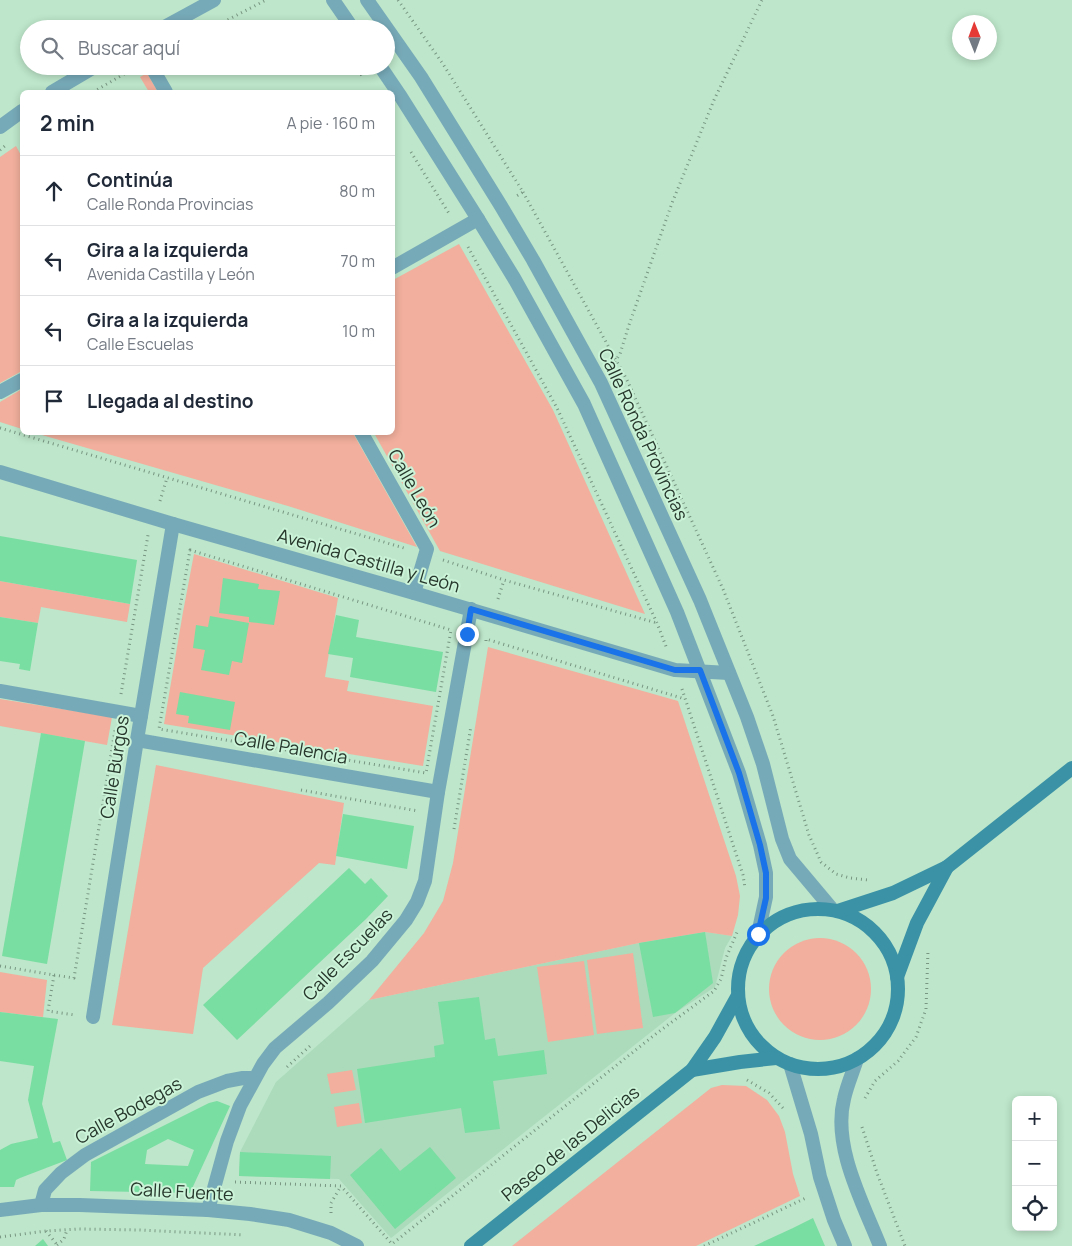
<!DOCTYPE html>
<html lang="es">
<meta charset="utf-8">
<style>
body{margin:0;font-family:Manrope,sans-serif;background:#f6f6f7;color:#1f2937}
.controls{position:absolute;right:15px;bottom:15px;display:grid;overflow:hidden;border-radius:8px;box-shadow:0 2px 8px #0003}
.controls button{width:45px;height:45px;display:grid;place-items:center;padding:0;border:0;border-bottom:1px solid #e0e1e3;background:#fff;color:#1f2937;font:25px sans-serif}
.compass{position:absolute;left:952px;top:15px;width:45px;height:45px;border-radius:50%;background:#fff;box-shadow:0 2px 8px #0003;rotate:359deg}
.stop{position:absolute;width:15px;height:15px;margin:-11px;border:4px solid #1a73e8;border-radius:50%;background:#fff}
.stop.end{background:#1a73e8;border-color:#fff;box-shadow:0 1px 5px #0008}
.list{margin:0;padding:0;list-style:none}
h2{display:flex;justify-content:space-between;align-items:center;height:65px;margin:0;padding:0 20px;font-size:21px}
h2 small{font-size:16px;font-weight:400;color:#747a83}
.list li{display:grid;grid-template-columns:32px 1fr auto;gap:15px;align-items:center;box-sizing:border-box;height:70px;padding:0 20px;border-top:1px solid #e0e1e3}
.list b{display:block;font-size:19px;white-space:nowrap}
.list p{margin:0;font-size:16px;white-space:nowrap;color:#747a83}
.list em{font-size:16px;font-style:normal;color:#747a83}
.icon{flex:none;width:28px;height:28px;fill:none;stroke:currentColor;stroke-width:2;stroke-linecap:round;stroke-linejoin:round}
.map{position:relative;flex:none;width:1072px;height:1246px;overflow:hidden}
.search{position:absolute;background:#fff;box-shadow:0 2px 8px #0003;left:20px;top:20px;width:375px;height:55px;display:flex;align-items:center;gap:12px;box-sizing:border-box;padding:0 18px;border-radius:28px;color:#747a83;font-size:19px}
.panel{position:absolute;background:#fff;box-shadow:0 2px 8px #0003;left:20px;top:90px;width:375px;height:345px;border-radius:8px}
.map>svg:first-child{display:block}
.built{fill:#abdbbb}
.green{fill:#f2af9d}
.building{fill:#79dea1;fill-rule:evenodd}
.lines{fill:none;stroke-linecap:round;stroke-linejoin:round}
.path{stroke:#789682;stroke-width:3;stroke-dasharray:1 4;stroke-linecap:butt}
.pedestrian{stroke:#77aab8;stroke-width:14}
.minor{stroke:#77aab8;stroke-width:14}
.secondary{stroke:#3b92a6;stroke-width:14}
.route{stroke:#1a73e8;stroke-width:6}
.labels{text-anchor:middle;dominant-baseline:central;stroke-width:4;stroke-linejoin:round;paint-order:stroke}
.street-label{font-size:18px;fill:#27372c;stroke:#caf3d7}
</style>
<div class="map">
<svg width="1072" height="1246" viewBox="0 0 1072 1246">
<rect width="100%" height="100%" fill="#bde6ca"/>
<polygon class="built" points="705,932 732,936 725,948 715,987 675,1013 391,1238 339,1179 239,1176 240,1152 276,1082 369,1000 639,943"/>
<g class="green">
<polygon points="147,73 158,92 149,92 140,77"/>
<polygon points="16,146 22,157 22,371 0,383 0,157"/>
<polygon points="459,244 553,410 645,614 440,551 374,433 392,432 393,280"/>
<polygon points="22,389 22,429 0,422 0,402"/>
<polygon points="35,433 353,433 417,547 288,506"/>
<polygon points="194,554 338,598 325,677 349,681 347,691 433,706 423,766 164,724 183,612"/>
<polygon points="0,581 130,604 127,622 41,607 38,623 0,617"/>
<polygon points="488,647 678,701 736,876 740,896 738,915 732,936 705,932 639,943 369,1000 424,933 443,901 453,863"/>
<polygon points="0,699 112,717 107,745 0,726"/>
<polygon points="156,765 344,803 335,865 319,863 203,968 193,1034 112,1025"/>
<circle cx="820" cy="989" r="51"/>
<polygon points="633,953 643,1028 597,1034 587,960"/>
<polygon points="584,961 594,1035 548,1042 537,967"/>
<polygon points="0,972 47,980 43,1017 0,1012"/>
<polygon points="352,1070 356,1090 331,1094 327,1074"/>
<polygon points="722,1085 746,1086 767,1100 779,1116 785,1132 793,1174 800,1196 696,1246 512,1246 711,1088"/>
<polygon points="359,1103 362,1123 337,1127 334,1107"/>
</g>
<g class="building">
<polygon points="0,536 137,560 130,604 0,581"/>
<polygon points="223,578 259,584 258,589 280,591 274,625 249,622 249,617 219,613"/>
<polygon points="336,615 359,620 356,637 443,652 436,692 350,677 353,658 328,654"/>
<polygon points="210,616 249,623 242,663 232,661 229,675 201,670 205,650 193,648 196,625 208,627"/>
<polygon points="0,617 38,623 30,671 19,669 20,664 0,661"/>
<polygon points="180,692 235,702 230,730 188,723 189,716 176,714"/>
<polygon points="41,733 85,741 47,964 2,956"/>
<polygon points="343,814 414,826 407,869 336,856"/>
<polygon points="349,868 365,884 371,878 388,896 366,919 237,1040 203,1005"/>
<polygon points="705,932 713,983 675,1013 653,1017 639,943"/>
<polygon points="479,997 485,1040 495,1038 498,1056 544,1050 547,1074 493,1081 500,1129 465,1133 461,1108 365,1123 357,1069 435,1057 434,1046 444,1044 438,1002"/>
<polygon points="0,1012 58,1019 42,1104 53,1143 60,1141 67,1160 20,1178 16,1180 14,1187 0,1187 0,1150 11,1144 38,1138 28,1100 34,1066 0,1061"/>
<path d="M217,1101L230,1106L190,1193L90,1191L91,1162L209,1103ZM168,1139L194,1150L188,1166L145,1164L147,1150Z"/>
<polygon points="430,1147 456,1178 395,1229 350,1175 381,1148 400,1171"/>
<polygon points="240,1152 331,1156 330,1179 239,1176"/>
<polygon points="813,1218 825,1246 754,1246 793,1228"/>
<polygon points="43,1239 48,1246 35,1246"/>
</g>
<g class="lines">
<g class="path">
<polyline points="398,0 443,64 523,192 515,197"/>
<polyline points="135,29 143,25"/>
<polyline points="210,29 266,0"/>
<polyline points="356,66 362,76"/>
<polyline points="93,92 133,69"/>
<polyline points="0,150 6,145"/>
<polyline points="411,152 450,215"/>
<polyline points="523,192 627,380 723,589 773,716 809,835 821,862 836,874 850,878 868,880"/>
<polyline points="468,247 557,408 657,623 667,649"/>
<polyline points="612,366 620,354 629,325 672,203 714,100 762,0"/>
<polyline points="0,428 404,548"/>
<polyline points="160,501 167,478"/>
<polygon points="190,550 451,630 426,773 159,729"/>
<polyline points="443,560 504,580 657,623 658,622"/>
<polyline points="498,599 504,580"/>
<polyline points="486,641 486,639 685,699"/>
<polyline points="682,689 743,875 745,888"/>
<polyline points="121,694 148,535"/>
<polyline points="301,790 418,811"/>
<polyline points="454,829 471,726"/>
<polyline points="0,966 54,975 48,1011 75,1015"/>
<polyline points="54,975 74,978 115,730"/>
<polyline points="287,1067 310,1046"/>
<polyline points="747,1080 769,1093 783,1108"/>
<polyline points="865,1098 875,1081 898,1061 916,1037 926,1009 928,950"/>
<polyline points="862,1127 877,1173 905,1246"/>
<polyline points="235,1182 341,1186 392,1244 657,1033 714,991 721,979 726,958 738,930"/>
<polyline points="331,1213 331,1203 341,1186"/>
<polyline points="46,1231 58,1246"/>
<polyline points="0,1237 46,1231 78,1229 140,1230 244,1235"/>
<polyline points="57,1245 64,1239 67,1230"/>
<polyline points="704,1246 808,1197"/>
</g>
<g class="pedestrian">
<polyline points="151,66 166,92"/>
<polyline points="392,268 478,219"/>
<polyline points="0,392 22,380"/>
<polyline points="361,432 427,549 414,593"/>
<polyline points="0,691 141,716"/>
</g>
<g class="minor">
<polyline points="333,0 353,29"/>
<polyline points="367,0 421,77 501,206 533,260 601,383 700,600 747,717 763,764 782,839 790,859 832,909"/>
<polyline points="161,29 214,0"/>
<polyline points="380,66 401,97 478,219 514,278 584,404 677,612 739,773 760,845 766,873 766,897 758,934"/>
<polyline points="52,92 96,66"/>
<polyline points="0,127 22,111"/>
<polyline points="0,472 173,524 414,593 675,670 729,673"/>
<polyline points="137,740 438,792"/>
<polyline points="93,1017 137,740 173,524"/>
<path d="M857,1059C853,1072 847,1085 844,1099C832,1146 863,1203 880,1246"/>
<polyline points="790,1064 811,1134 820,1177 834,1220 845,1246"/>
<polyline points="41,1205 45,1190 61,1173 85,1155 198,1092 227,1081 243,1078 254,1078"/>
<polyline points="0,1210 41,1205 80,1205 208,1210 250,1214 289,1220 331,1233 357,1246"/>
<polyline points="208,1210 227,1141 240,1106 263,1064 275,1048 328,1003 372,961 406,920 417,902 425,881 438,792 471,609"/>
</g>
<g class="secondary">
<circle cx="818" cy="989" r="80"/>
<polyline points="838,911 893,893 947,867 1072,768"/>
<polyline points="897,977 917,923 947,867"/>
<polyline points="692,1070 740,1062 776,1058"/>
<polyline points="471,1246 692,1070 715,1037 737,997"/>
</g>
</g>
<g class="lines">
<polyline class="route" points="467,634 471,609 675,670 700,670 739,773 760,845 766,873 766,898 758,934"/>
</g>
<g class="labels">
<g class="street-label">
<text transform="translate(644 434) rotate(65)">Calle Ronda Provincias</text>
<text transform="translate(415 488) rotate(60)">Calle León</text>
<text transform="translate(369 560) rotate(16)">Avenida Castilla y León</text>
<text transform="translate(291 747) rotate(10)">Calle Palencia</text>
<text transform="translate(114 767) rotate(-81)">Calle Burgos</text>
<text transform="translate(347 954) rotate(-46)">Calle Escuelas</text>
<text transform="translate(128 1110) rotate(-29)">Calle Bodegas</text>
<text transform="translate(570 1143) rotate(-39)">Paseo de las Delicias</text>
<text transform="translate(182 1191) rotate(3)">Calle Fuente</text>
</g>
</g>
</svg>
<div class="controls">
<button>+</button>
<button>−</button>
<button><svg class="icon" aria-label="locate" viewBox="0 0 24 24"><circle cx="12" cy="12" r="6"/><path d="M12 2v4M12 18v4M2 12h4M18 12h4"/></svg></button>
</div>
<svg class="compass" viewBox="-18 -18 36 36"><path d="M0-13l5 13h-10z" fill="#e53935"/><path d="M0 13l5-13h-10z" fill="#747a83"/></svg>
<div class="stop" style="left:758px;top:934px"></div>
<div class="stop end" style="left:467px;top:634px"></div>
<div class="search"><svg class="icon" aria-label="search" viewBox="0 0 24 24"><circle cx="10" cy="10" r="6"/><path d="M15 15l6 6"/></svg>Buscar aquí</div>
<section class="panel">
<h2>2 min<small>A pie · 160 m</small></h2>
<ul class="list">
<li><svg class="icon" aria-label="ahead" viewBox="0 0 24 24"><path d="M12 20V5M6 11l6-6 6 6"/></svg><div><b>Continúa</b><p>Calle Ronda Provincias</p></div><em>80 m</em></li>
<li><svg class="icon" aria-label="left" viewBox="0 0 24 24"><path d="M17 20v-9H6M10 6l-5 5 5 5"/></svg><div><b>Gira a la izquierda</b><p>Avenida Castilla y León</p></div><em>70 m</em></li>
<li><svg class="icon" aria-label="left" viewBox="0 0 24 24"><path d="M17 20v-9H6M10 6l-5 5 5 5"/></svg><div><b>Gira a la izquierda</b><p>Calle Escuelas</p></div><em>10 m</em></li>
<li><svg class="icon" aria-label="arrive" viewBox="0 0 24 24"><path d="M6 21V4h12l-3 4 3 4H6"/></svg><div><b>Llegada al destino</b></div></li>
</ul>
</section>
</div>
